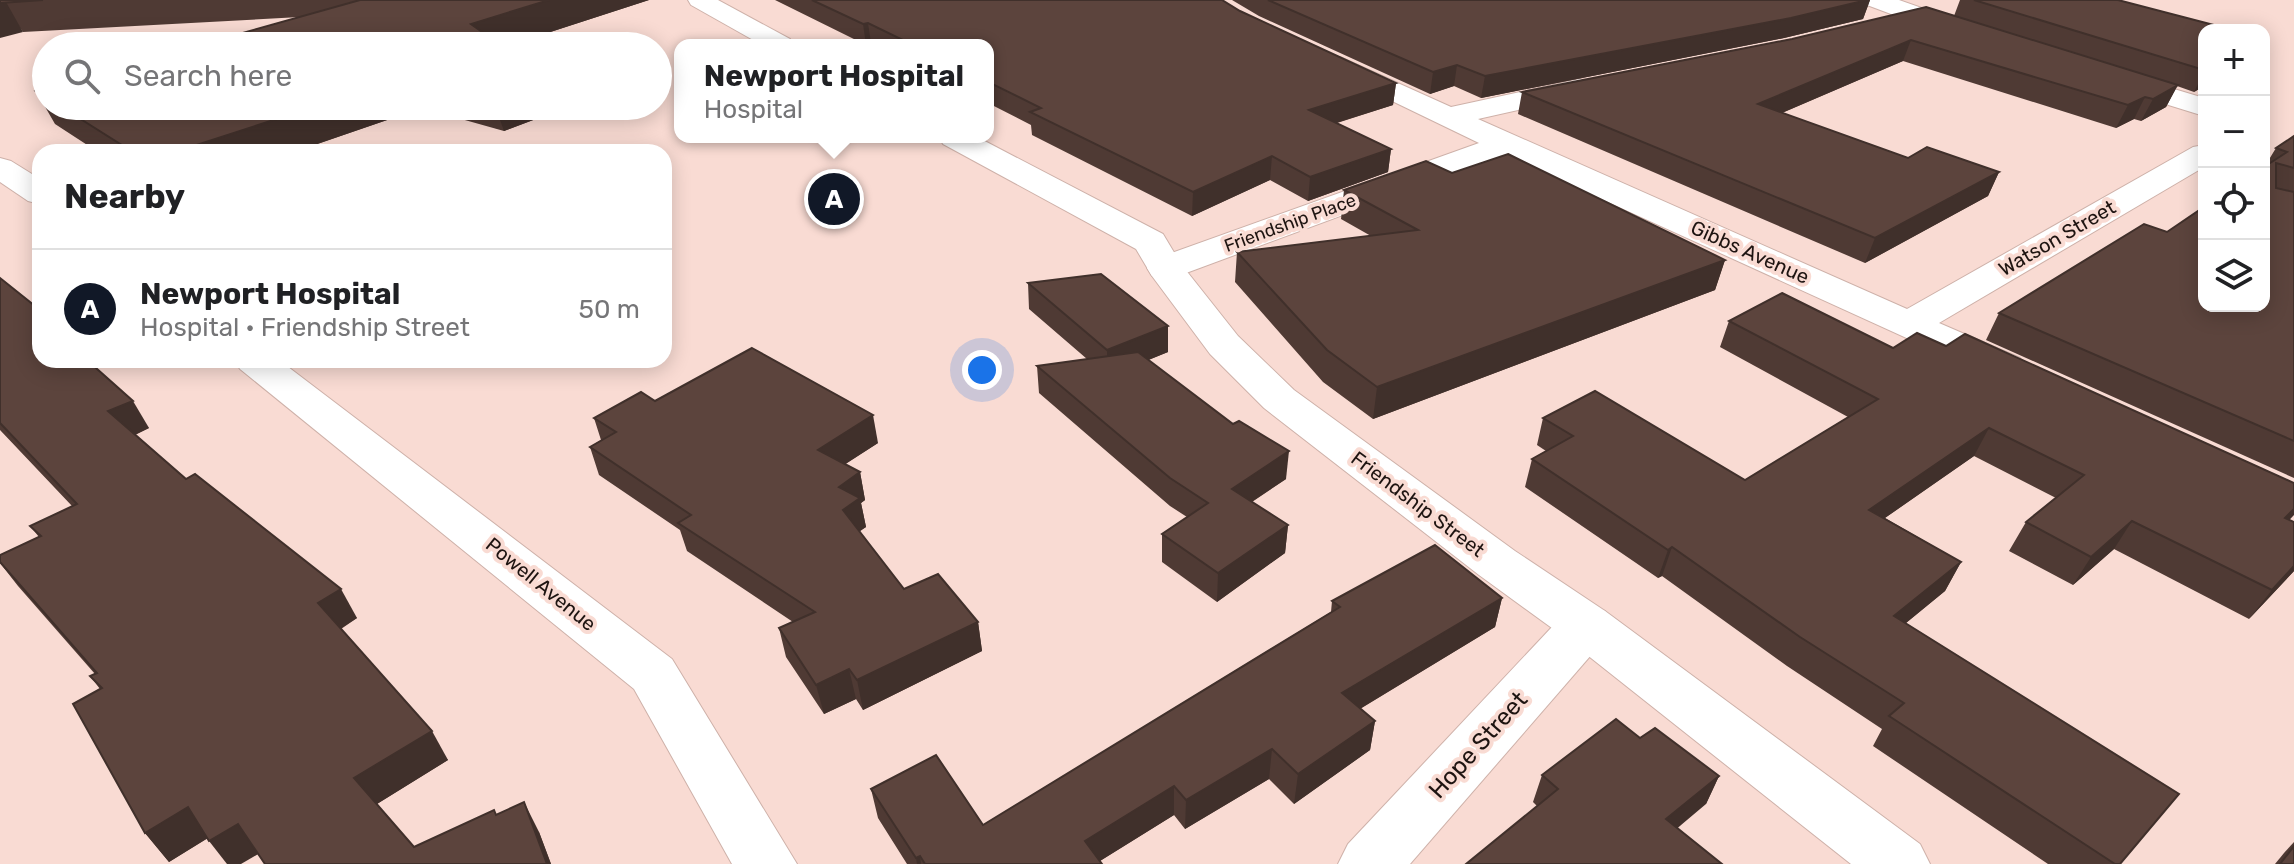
<!DOCTYPE html>
<meta charset="utf-8">
<style>
body{margin:0;font-family:Rubik,sans-serif;background:#f2f2f2;color:#202124}
.controls{position:absolute;right:24px;top:24px;display:grid;overflow:hidden;border-radius:16px;box-shadow:0 4px 20px #0003}
.controls button{width:72px;height:72px;display:grid;place-items:center;padding:0;border:0;border-bottom:2px solid #e0e0e0;background:#fff;color:#202124;font:40px sans-serif}
.you{position:absolute;left:982px;top:370px;width:28px;height:28px;margin:-20px;border:6px solid #fff;border-radius:50%;background:#1a73e8;box-shadow:0 0 0 12px #1a73e833}
.badge{display:grid;place-items:center;width:52px;height:52px;border-radius:50%;background:#111827;color:#fff;font-size:26px;font-weight:700}
.pin{position:absolute;translate:-50% -50%;border:4px solid #fff;box-shadow:0 2px 8px #0006}
.popup{position:absolute;left:674px;top:39px;width:320px;height:104px;box-sizing:border-box;display:grid;place-content:center;border-radius:16px;background:#fff;filter:drop-shadow(0 2px 6px #0005);font-size:26px;white-space:nowrap;color:#757577}
.popup b{font-size:30px;color:#202124}
.popup::after{content:'';position:absolute;left:50%;top:100%;margin-left:-16px;border:16px solid transparent;border-top-color:#fff}
.list{margin:0;padding:0;list-style:none}
h2{display:flex;justify-content:space-between;align-items:center;height:104px;margin:0;padding:0 32px;font-size:34px}
h2 small{font-size:26px;font-weight:400;color:#757577}
.list li{display:grid;grid-template-columns:52px 1fr auto;gap:24px;align-items:center;box-sizing:border-box;height:120px;padding:0 32px;border-top:2px solid #e0e0e0}
.list b{display:block;font-size:30px;white-space:nowrap}
.list p{margin:0;font-size:26px;white-space:nowrap;color:#757577}
.list em{font-size:26px;font-style:normal;color:#757577}
.icon{flex:none;width:44px;height:44px;fill:none;stroke:currentColor;stroke-width:2;stroke-linecap:round;stroke-linejoin:round}
.map{position:relative;flex:none;width:2294px;height:864px;overflow:hidden}
.search{position:absolute;background:#fff;box-shadow:0 4px 20px #0003;left:32px;top:32px;width:640px;height:88px;display:flex;align-items:center;gap:20px;box-sizing:border-box;padding:0 28px;border-radius:44px;color:#757577;font-size:30px}
.panel{position:absolute;background:#fff;box-shadow:0 4px 20px #0003;left:32px;top:144px;width:640px;height:224px;border-radius:24px}
.map>svg:first-child{display:block}
.lines{fill:none;stroke-linecap:round;stroke-linejoin:round}
.street-casing{stroke:#ceb1a9;stroke-width:2}
.secondary-casing{stroke:#ceb1a9;stroke-width:2}
.street{fill:#fff;fill-rule:evenodd}
.secondary{fill:#fff;fill-rule:evenodd}
.wall{fill:#4f3a34}
.shaded-wall{fill:#40302b}
.building{fill:#5c443d;stroke:#40302b;stroke-width:2}
.labels{text-anchor:middle;dominant-baseline:central;stroke-width:8;stroke-linejoin:round;paint-order:stroke}
.far-street-label{font-size:18px;fill:#1e1411;stroke:#f9dbd3}
.street-label{font-size:20px;fill:#1e1411;stroke:#f9dbd3}
.near-street-label{font-size:24px;fill:#1e1411;stroke:#f9dbd3}
</style>
<div class="map">
<svg width="2294" height="864" viewBox="0 0 2294 864">
<rect width="100%" height="100%" fill="#f9dbd3"/>
<g class="lines">
<defs>
<g id="street">
<polygon points="1864,0 1899,0 1973,26 1977,32 1973,38 1955,38 1867,5"/>
<polygon points="1340,57 1451,107 1580,79 1590,82 1594,88 1590,94 1478,119 1907,309 2193,147 2204,145 2204,167 1939,323 2020,358 2026,367 2020,376 2005,379 1990,376 1505,155 1178,276 1165,279 1152,276 1147,268 1152,260 1479,143 1330,71 1326,65 1330,59"/>
<polygon points="2114,71 2204,98 2204,116 2104,85 2100,79 2104,73"/>
<polygon points="0,158 11,161 40,179 40,204 28,201 0,182"/>
<polygon points="234,360 279,360 672,659 797,864 732,864 634,689 240,369"/>
<polygon points="1586,606 1605,611 1612,625 1605,639 1410,864 1338,864 1348,844 1567,611"/>
</g>
<g id="secondary">
<polygon points="688,0 718,0 790,39 794,45 762,45 691,5"/>
<polygon points="939,137 977,137 1163,234 1181,264 1238,336 1294,390 1515,551 1605,611 1920,844 1930,864 1851,864 1567,639 1479,575 1264,408 1210,354 1152,276 1136,249 943,144"/>
</g>
</defs>
<use href="#street" class="street-casing"/>
<use href="#secondary" class="secondary-casing"/>
<use href="#street" class="street"/>
<use href="#secondary" class="secondary"/>
</g>
<g class="wall">
<polygon points="0,0 649,0 507,46 300,17 23,32"/>
<polygon points="775,0 1222,0 1240,11 1396,83 1393,105 1337,123 1391,149 1388,172 1308,201 1270,180 1192,216 1032,135 1031,125 988,103 988,45 874,45 871,43 866,45"/>
<polygon points="1232,0 1870,0 1863,19 1784,38 1481,98 1454,86 1430,94 1259,16"/>
<polygon points="1960,0 2118,0 2204,30 2204,86 2194,92 2177,86 2166,107 2141,121 2134,119 2116,128 1903,61 1782,113 1908,158 1999,172 1988,196 1865,263 1518,114 1522,92 1954,16"/>
<polygon points="46,88 46,106 555,106 557,111 504,131 422,108 294,152 98,152 55,124 36,91"/>
<polygon points="2294,136 2294,478 1986,340 1999,313 2167,232 2265,166 2276,148"/>
<polygon points="1452,173 1725,260 1715,290 1373,419 1323,382 1235,282 1237,252 1371,236 1341,219 1344,190"/>
<polygon points="0,278 40,360 149,428 135,435 186,479 357,618 341,629 448,760 377,804 414,847 497,815 539,832 551,864 265,864 258,854 208,838 169,862 145,833 100,689 90,676 95,674 18,586 0,563 39,537 30,526 72,506 0,430"/>
<polygon points="1028,283 1168,326 1168,352 1148,360 1286,479 1252,502 1288,525 1285,553 1217,602 1162,562 1162,534 1187,517 1170,506 1039,393 1037,366 1087,359 1029,309"/>
<polygon points="1729,321 1893,348 2294,522 2294,571 2249,619 2114,549 2073,585 2009,551 2026,522 2056,498 1974,456 1885,518 1961,562 1945,591 1906,623 2120,864 2048,864 1873,746 1882,729 1787,666 1662,576 1658,578 1525,487 1532,459 1546,451 1537,445 1543,418 1745,480 1848,417 1720,347"/>
<polygon points="655,401 878,443 845,464 860,472 865,500 861,503 866,527 859,531 904,589 978,622 982,651 863,710 856,699 824,714 786,657 779,628 793,622 687,551 680,530 599,475 590,447 601,440 594,418"/>
<polygon points="1502,598 1495,627 1360,709 1375,721 1370,750 1294,804 1269,779 1185,829 1174,815 1100,861 1102,864 907,864 878,818 871,789 983,825 1331,612 1332,601"/>
<polygon points="1640,738 1719,776 1706,804 1537,806 1533,802 1542,775"/>
<polygon points="2294,842 2294,864 2275,864 2284,853"/>
</g>
<g class="shaded-wall">
<polygon points="549,0 649,0 507,46 479,46 471,24"/>
<polygon points="1867,0 1870,0 1863,19 1784,38 1481,98 1485,76"/>
<polygon points="6,2 23,32 0,38 0,3"/>
<polygon points="868,23 871,43 866,45 863,24"/>
<polygon points="1911,40 1903,61 1751,126 1758,104"/>
<polygon points="1457,65 1454,86 1430,94 1433,72"/>
<polygon points="2204,72 2204,86 2194,92"/>
<polygon points="1396,83 1393,105 1307,132 1309,110"/>
<polygon points="2178,85 2166,107 2141,121 2153,99"/>
<polygon points="2145,97 2134,119 2116,128 2128,105"/>
<polygon points="317,106 421,106 422,108 294,152 175,152"/>
<polygon points="495,106 555,106 557,111 504,131"/>
<polygon points="1391,149 1388,172 1308,201 1310,177"/>
<polygon points="1272,156 1270,180 1192,216 1193,192"/>
<polygon points="1999,172 1988,196 1865,263 1875,238"/>
<polygon points="1725,260 1715,290 1373,419 1377,387"/>
<polygon points="1168,326 1168,352 1107,377 1107,350"/>
<polygon points="133,401 149,428 126,439 108,411"/>
<polygon points="873,415 878,443 824,478 818,450"/>
<polygon points="1989,428 1974,456 1856,538 1869,510"/>
<polygon points="1289,451 1286,479 1230,516 1232,489"/>
<polygon points="860,472 865,500 861,503 866,527 849,539 839,487"/>
<polygon points="2294,509 2294,515 2264,547 2285,518"/>
<polygon points="2132,521 2114,549 2073,585 2091,557"/>
<polygon points="1288,525 1285,553 1217,602 1218,573"/>
<polygon points="1672,547 1662,576 1658,578 1668,550"/>
<polygon points="1961,562 1945,591 1879,645 1894,616"/>
<polygon points="2294,566 2294,571 2249,619 2272,590"/>
<polygon points="341,589 357,618 335,632 318,603"/>
<polygon points="1502,598 1495,627 1338,722 1342,693"/>
<polygon points="978,622 982,651 863,710 857,680"/>
<polygon points="849,669 856,699 824,714 816,685"/>
<polygon points="1375,721 1370,750 1294,804 1298,774"/>
<polygon points="432,731 448,760 372,807 354,778"/>
<polygon points="1272,749 1269,779 1185,829 1186,800"/>
<polygon points="1719,776 1706,804 1655,847 1666,819"/>
<polygon points="1174,786 1174,815 1095,864 1085,841"/>
<polygon points="524,802 539,832 551,864 547,864"/>
<polygon points="188,807 211,836 169,862 145,833"/>
<polygon points="238,824 260,853 241,864 227,864 209,841"/>
<polygon points="920,856 921,864 917,864 916,858"/>
</g>
<g class="building">
<polygon points="0,0 43,0 0,3"/>
<polygon points="360,0 549,0 471,24 502,46 196,46"/>
<polygon points="812,0 1222,0 1240,11 1396,83 1309,110 1391,149 1310,177 1272,156 1193,192 1030,112 1041,108 988,82 988,45 913,45 868,23 863,24"/>
<polygon points="1268,0 1867,0 1791,18 1485,76 1457,65 1433,72"/>
<polygon points="1974,0 2118,0 2233,30 2204,30 2204,70"/>
<polygon points="1926,7 2178,85 2153,99 2145,97 2128,105 1911,40 1758,104 1908,158 1927,147 1999,172 1875,238 1522,92 1792,39"/>
<polygon points="46,88 46,97 36,91"/>
<polygon points="60,106 317,106 175,152 133,152"/>
<polygon points="2294,136 2294,168 2276,163 2276,188 2294,192 2294,441 1999,313 2144,224 2167,232 2204,207 2204,306 2264,306 2264,167 2287,152 2276,148"/>
<polygon points="1508,154 1725,260 1377,387 1327,350 1237,252 1418,230 1344,190 1426,161 1452,173"/>
<polygon points="1101,274 1168,326 1107,350 1028,283"/>
<polygon points="0,278 40,310 40,360 87,360 133,401 108,411 186,479 195,474 341,589 318,603 432,731 354,778 414,847 494,810 496,815 524,802 547,864 265,864 238,824 209,841 188,807 145,833 73,704 102,688 90,676 97,673 0,562 0,555 41,536 30,526 77,504 0,423"/>
<polygon points="1782,293 1893,348 1917,333 1946,346 1965,334 2294,483 2294,509 2285,518 2294,522 2294,566 2272,590 2132,521 2091,557 2026,522 2084,475 1989,428 1869,510 1961,562 1894,616 2179,794 2120,864 2115,864 1889,716 1904,703 1800,637 1672,547 1668,550 1532,459 1573,436 1543,418 1595,391 1745,480 1878,399 1729,321"/>
<polygon points="752,348 873,415 818,450 860,472 839,487 860,498 843,510 904,589 938,574 978,622 857,680 849,669 816,685 779,628 815,612 678,523 691,515 590,447 616,432 594,418 641,392 655,401"/>
<polygon points="1138,352 1233,424 1239,421 1289,451 1232,489 1288,525 1218,573 1162,534 1208,503 1170,478 1037,366"/>
<polygon points="1435,545 1502,598 1342,693 1375,721 1298,774 1272,749 1186,800 1174,786 1085,841 1102,864 925,864 920,856 916,858 871,789 936,755 983,825 1340,607 1332,601"/>
<polygon points="1616,719 1640,738 1655,728 1719,776 1666,819 1722,864 1466,864 1558,789 1542,775"/>
<polygon points="2294,846 2294,864 2280,864"/>
</g>
<g class="labels">
<g class="far-street-label">
<text transform="translate(1290 223) rotate(-20)">Friendship Place</text>
</g>
<g class="street-label">
<text transform="translate(2057 238) rotate(-30)">Watson Street</text>
<text transform="translate(1750 252) rotate(24)">Gibbs Avenue</text>
<text transform="translate(1418 504) rotate(37)">Friendship Street</text>
<text transform="translate(541 584) rotate(39)">Powell Avenue</text>
</g>
<g class="near-street-label">
<text transform="translate(1478 745) rotate(-48)">Hope Street</text>
</g>
</g>
</svg>
<div class="controls">
<button>+</button>
<button>−</button>
<button><svg class="icon" aria-label="locate" viewBox="0 0 24 24"><circle cx="12" cy="12" r="6"/><path d="M12 2v4M12 18v4M2 12h4M18 12h4"/></svg></button>
<button><svg class="icon" aria-label="layers" viewBox="0 0 24 24"><path d="M12 4l9 5-9 5-9-5zM3 14l9 5 9-5"/></svg></button>
</div>
<div class="you"></div>
<div class="pin badge" style="left:834px;top:199px">A</div>
<div class="popup"><b>Newport Hospital</b>Hospital</div>
<div class="search"><svg class="icon" aria-label="search" viewBox="0 0 24 24"><circle cx="10" cy="10" r="6"/><path d="M15 15l6 6"/></svg>Search here</div>
<section class="panel">
<h2>Nearby<small></small></h2>
<ul class="list">
<li><span class="badge">A</span><div><b>Newport Hospital</b><p>Hospital · Friendship Street</p></div><em>50 m</em></li>
</ul>
</section>
</div>
